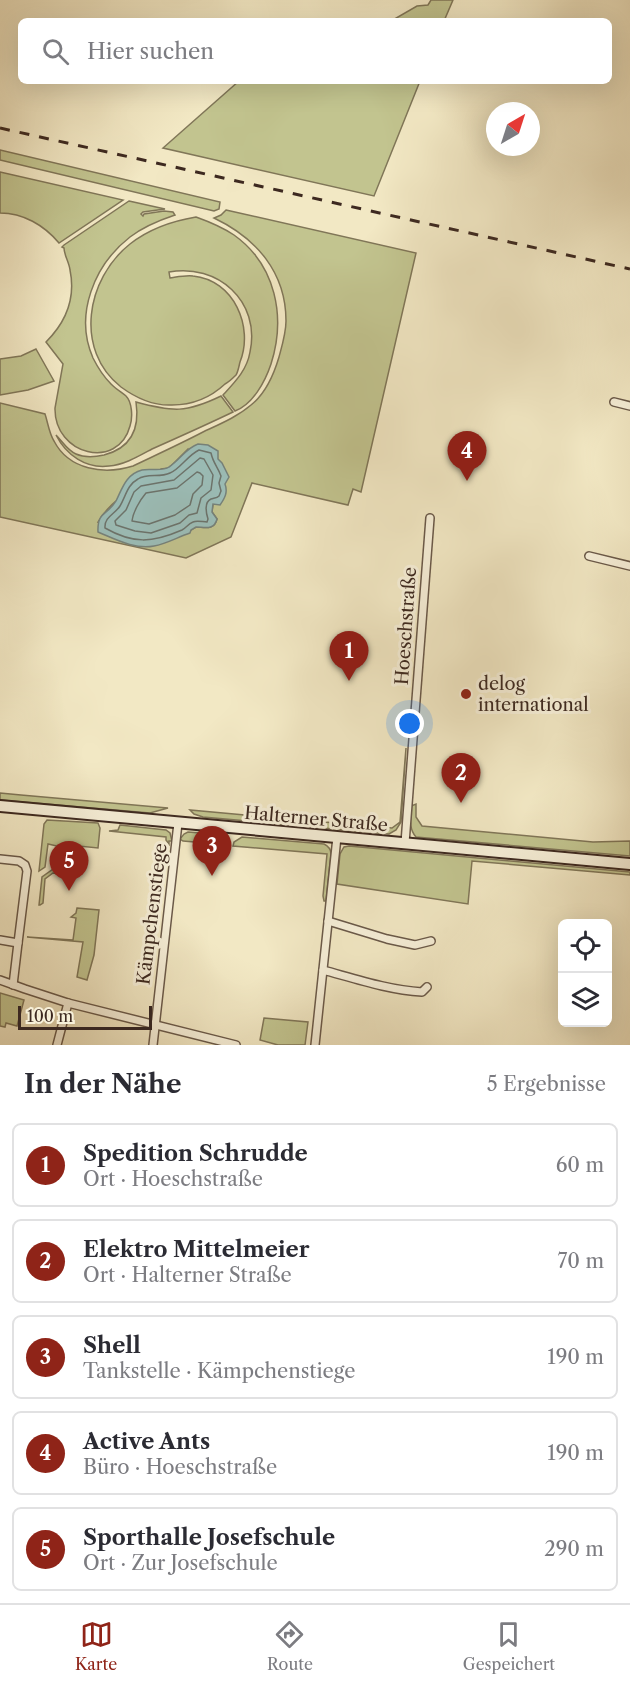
<!DOCTYPE html>
<html lang="de">
<meta charset="utf-8">
<style>
body{margin:0;font-family:"Libre Caslon Text",serif;background:#f7f7f7;color:#2b2b33}
.controls{position:absolute;right:18px;bottom:18px;display:grid;overflow:hidden;border-radius:9px;box-shadow:0 6px 24px #0002}
.controls button{width:54px;height:54px;display:grid;place-items:center;padding:0;border:0;border-bottom:2px solid #e1e1e2;background:#fff;color:#2b2b33;font:30px sans-serif}
.compass{position:absolute;left:486px;top:102px;width:54px;height:54px;border-radius:50%;background:#fff;box-shadow:0 6px 24px #0002;rotate:39deg}
.scale{position:absolute;left:18px;bottom:15px;width:134px;box-sizing:border-box;padding-left:6px;border:3px solid #3d2920;border-top:0;font-size:16px;line-height:21px;white-space:nowrap;color:#3d2920;-webkit-text-stroke:4px #f7f0d9;paint-order:stroke}
.you{position:absolute;left:410px;top:724px;width:21px;height:21px;margin:-15px;border:4px solid #fff;border-radius:50%;background:#1a73e8;box-shadow:0 0 0 9px #1a73e833}
.badge{display:grid;place-items:center;width:39px;height:39px;border-radius:50%;background:#8f2418;color:#fff;font-size:20px;font-weight:700}
.pin{position:absolute;translate:-50% -50px;filter:drop-shadow(0 2px 3px #0008)}
.pin::after{content:'';position:absolute;top:32px;width:21px;height:18px;background:inherit;clip-path:polygon(0 0,100% 0,50% 100%)}
.list{margin:0;padding:0;list-style:none}
h2{display:flex;justify-content:space-between;align-items:center;height:78px;margin:0;padding:0 24px;font-size:26px}
h2 small{font-size:20px;font-weight:400;color:#7c7c81}
.list li{display:grid;grid-template-columns:39px 1fr auto;gap:18px;align-items:center;box-sizing:border-box;height:84px;margin:0 12px 12px;padding:0 12px;border:2px solid #e1e1e2;border-radius:9px}
.list b{display:block;font-size:22px;white-space:nowrap}
.list p{margin:0;font-size:20px;white-space:nowrap;color:#7c7c81}
.list em{font-size:20px;font-style:normal;color:#7c7c81}
.icon{flex:none;width:33px;height:33px;fill:none;stroke:currentColor;stroke-width:2;stroke-linecap:round;stroke-linejoin:round}
.map{position:relative;flex:none;width:630px;height:1045px;overflow:hidden}
.search{position:absolute;background:#fff;box-shadow:0 6px 24px #0002;left:18px;right:18px;top:18px;height:66px;display:flex;align-items:center;gap:15px;box-sizing:border-box;padding:0 21px;border-radius:9px;color:#7c7c81;font-size:22px}
.sheet{height:558px;background:#fff}
nav{display:flex;justify-content:space-around;align-items:center;box-sizing:border-box;height:84px;border-top:2px solid #e1e1e2;background:#fff;font-size:16px;color:#7c7c81}
nav a{display:grid;justify-items:center;gap:3px}
nav .on{color:#8f2418}
.map>svg:first-child{display:block}
.green{fill:#c2c48f;stroke:#807658;stroke-width:1.5;fill-rule:evenodd}
.water{fill:#9cbfba;stroke:#76837c;stroke-width:1.5}
.lines{fill:none;stroke-linecap:round;stroke-linejoin:round}
.shore{stroke:#6c746d;stroke-width:1.5}
.minor-casing{stroke:#6a5949;stroke-width:10}
.secondary-casing{stroke:#3d2920;stroke-width:14}
.minor{stroke:#f7f0d9;stroke-width:7}
.secondary{stroke:#f7f0d9;stroke-width:10}
.rail{stroke:#3d2920;stroke-width:3;stroke-dasharray:10 10;stroke-linecap:butt}
.poi-dot{fill:#8f2418;stroke:#f7f0d9;stroke-width:2}
.labels{text-anchor:middle;dominant-baseline:central;stroke-width:6;stroke-linejoin:round;paint-order:stroke}
.street-label{font-size:18px;fill:#3d2920;stroke:#f7f0d9}
.poi-label{font-size:18px;fill:#3d2920;stroke:#f7f0d9;text-anchor:start}
</style>
<div class="map">
<svg width="630" height="1045" viewBox="0 0 630 1045">
<rect width="100%" height="100%" fill="#f2e8c4"/>
<filter id="stains"><feTurbulence type="fractalNoise" baseFrequency=".00333" numOctaves="4"/><feColorMatrix values="0 0 0 0 .2 0 0 0 0 .09 0 0 0 0 .02 0 0 0 .5 -.17"/></filter>
<radialGradient id="worn" r=".72"><stop offset=".6" stop-color="#630" stop-opacity="0"/><stop offset="1" stop-color="#630" stop-opacity=".3"/></radialGradient>
<g class="green">
<polygon points="431,0 453,0 444,21 391,21 417,6 428,5"/>
<polygon points="239,81 420,81 374,196 163,148"/>
<polygon points="0,150 220,202 219,209 214,211 0,160"/>
<path d="M0,172L123,200L59,243C44,225 23,213 0,213Z"/>
<path d="M129,201L165,209L143,212L141,214L143,216L144,214L164,211L173,212L175,215C160,220 143,227 130,237C94,265 74,315 93,358C98,368 104,377 111,384C116,389 121,392 126,396C132,402 133,417 130,426C118,471 54,455 55,408L63,364L46,342C66,322 76,299 70,270C69,262 64,255 64,248L62,247L64,245Z"/>
<path d="M226,210L416,253L361,492L353,489L348,505L252,483L231,537L186,558L0,517V403L45,414C48,423 49,433 54,441C69,470 104,475 133,466C156,455 180,444 203,432C220,424 237,417 251,405C265,394 274,374 279,357C282,346 286,333 286,321C286,272 256,238 214,218L221,215ZM188,449L213,504L212,512L217,519C214,531 204,527 196,527L191,530L98,522C111,499 140,484 161,469L169,468Z"/>
<path d="M196,217C210,222 222,227 234,235C276,265 286,317 271,364C265,382 253,404 235,411L223,395C235,382 247,370 250,352C261,301 217,263 169,272L170,278C177,277 186,275 193,276C234,280 254,327 240,362C239,366 238,372 236,375C233,378 229,382 225,384C210,398 192,405 172,405C153,406 136,398 121,387C74,350 86,279 130,244C149,229 172,221 196,217Z"/>
<polygon points="36,349 54,381 28,390 0,395 0,359 21,356"/>
<path d="M221,396L233,412C206,425 179,437 152,449C139,456 124,465 109,466C86,469 66,455 56,435C63,442 67,450 76,454C85,458 95,457 104,455C131,448 140,429 136,402C173,412 186,413 221,396Z"/>
<polygon points="406,748 401,822 396,830 389,834 203,817 194,814 190,810 392,828 400,822"/>
<polygon points="0,793 21,795 168,808 150,813 0,800"/>
<path d="M416,804V817L422,826L593,842L630,841V856L416,837C408,828 411,817 411,806Z"/>
<polygon points="47,820 98,823 100,828 98,848 69,845 68,853 61,853 59,874 53,873 45,879 43,903 40,905 39,905 42,877 53,869 57,846 48,844 45,867 39,871 44,824"/>
<polygon points="120,825 166,830 170,833 172,841 169,841 169,844 166,840 166,837 109,831 118,830"/>
<polygon points="188,832 224,835 226,838 218,844 183,841 180,839 184,834"/>
<path d="M242,837L324,844C328,846 331,849 331,854L326,901H324L323,896L327,854L233,846L234,842Z"/>
<polygon points="349,846 630,872 630,875 472,861 468,904 337,884 340,854 344,847"/>
<polygon points="77,908 99,910 94,955 87,980 77,977 83,942 27,937 73,940 76,918 71,917 76,913"/>
<polygon points="0,993 24,1000 17,1026 6,1023 5,1027 0,1026"/>
<polygon points="264,1018 308,1022 305,1045 278,1045 260,1040"/>
</g>
<path class="water" d="M198,444L208,445L218,451V459L222,463L229,477L225,484C228,492 225,498 220,505L213,504L212,512L217,519C214,531 204,527 196,527L191,530L190,533C178,537 166,544 154,546C135,550 115,539 98,532C97,511 108,515 116,501C122,489 126,474 142,470C150,468 162,472 169,467C180,460 186,448 198,444Z"/>
<g class="lines">
<g class="shore">
<path d="M199,450L211,453C213,463 218,467 221,476L219,483L221,491L219,496C217,498 214,498 211,499C204,502 206,513 208,519L207,522C203,522 197,520 193,522C188,524 186,528 182,530C152,543 133,544 105,528C104,517 115,514 120,506C126,496 127,485 138,479C147,473 160,478 170,473C179,470 188,455 199,450Z"/>
<polygon points="200,458 204,459 213,475 211,490 201,498 197,513 189,515 180,523 151,533 135,531 116,525 115,521 126,510 134,492 141,486 174,480"/>
<path d="M197,472L200,473L203,476L202,485L193,494L190,505L175,515L149,524L132,521C133,512 140,500 146,493L177,488Z"/>
</g>
<defs>
<g id="minor">
<polyline points="614,402 630,406"/>
<polyline points="589,556 630,566"/>
<polyline points="405,843 430,518"/>
<polyline points="0,859 19,861 25,865 27,871 18,943"/>
<polyline points="328,921 387,939 415,945 431,941"/>
<polyline points="0,940 18,943 13,985"/>
<path d="M323,970C356,979 389,990 422,992L427,987"/>
<polyline points="0,980 25,989 68,1003 236,1045"/>
<polyline points="57,1045 68,1003"/>
<polyline points="153,1045 178,823"/>
<polyline points="315,1045 337,837"/>
</g>
<polyline id="secondary" points="0,806 630,864"/>
</defs>
<use href="#minor" class="minor-casing"/>
<use href="#secondary" class="secondary-casing"/>
<use href="#minor" class="minor"/>
<use href="#secondary" class="secondary"/>
<polyline class="rail" points="0,128 630,269"/>
</g>
<circle class="poi-dot" cx="466" cy="694" r="6"/>
<g class="labels">
<g class="street-label">
<text transform="translate(406 626) rotate(-86)">Hoeschstraße</text>
<text transform="translate(316 819) rotate(5)">Halterner Straße</text>
<text transform="translate(152 914) rotate(-83)">Kämpchenstiege</text>
</g>
<g class="poi-label">
<text x="478" y="684">delog<tspan x="478" dy="21">international</tspan></text>
</g>
</g>
<rect width="100%" height="100%" filter="url(#stains)"/>
<rect width="100%" height="100%" fill="url(#worn)"/>
</svg>
<div class="controls">
<button><svg class="icon" aria-label="locate" viewBox="0 0 24 24"><circle cx="12" cy="12" r="6"/><path d="M12 2v4M12 18v4M2 12h4M18 12h4"/></svg></button>
<button><svg class="icon" aria-label="layers" viewBox="0 0 24 24"><path d="M12 4l9 5-9 5-9-5zM3 14l9 5 9-5"/></svg></button>
</div>
<svg class="compass" viewBox="-18 -18 36 36"><path d="M0-13l5 13h-10z" fill="#e53935"/><path d="M0 13l5-13h-10z" fill="#7c7c81"/></svg>
<div class="scale">100 m</div>
<div class="you"></div>
<div class="pin badge" style="left:349px;top:681px">1</div>
<div class="pin badge" style="left:461px;top:803px">2</div>
<div class="pin badge" style="left:212px;top:876px">3</div>
<div class="pin badge" style="left:467px;top:481px">4</div>
<div class="pin badge" style="left:69px;top:891px">5</div>
<div class="search"><svg class="icon" aria-label="search" viewBox="0 0 24 24"><circle cx="10" cy="10" r="6"/><path d="M15 15l6 6"/></svg>Hier suchen</div>
</div>
<section class="sheet">
<h2>In der Nähe<small>5 Ergebnisse</small></h2>
<ul class="list">
<li><span class="badge">1</span><div><b>Spedition Schrudde</b><p>Ort · Hoeschstraße</p></div><em>60 m</em></li>
<li><span class="badge">2</span><div><b>Elektro Mittelmeier</b><p>Ort · Halterner Straße</p></div><em>70 m</em></li>
<li><span class="badge">3</span><div><b>Shell</b><p>Tankstelle · Kämpchenstiege</p></div><em>190 m</em></li>
<li><span class="badge">4</span><div><b>Active Ants</b><p>Büro · Hoeschstraße</p></div><em>190 m</em></li>
<li><span class="badge">5</span><div><b>Sporthalle Josefschule</b><p>Ort · Zur Josefschule</p></div><em>290 m</em></li>
</ul>
</section>
<nav>
<a class="on"><svg class="icon" aria-label="map" viewBox="0 0 24 24"><path d="M3 6l6-2 6 2 6-2v14l-6 2-6-2-6 2zM9 4v14M15 6v14"/></svg>Karte</a>
<a><svg class="icon" aria-label="directions" viewBox="0 0 24 24"><path d="M12 3l9 9-9 9-9-9zM9 14v-3h6M13 9l2 2-2 2"/></svg>Route</a>
<a><svg class="icon" aria-label="saved" viewBox="0 0 24 24"><path d="M7 4h10v16l-5-4-5 4z"/></svg>Gespeichert</a>
</nav>
